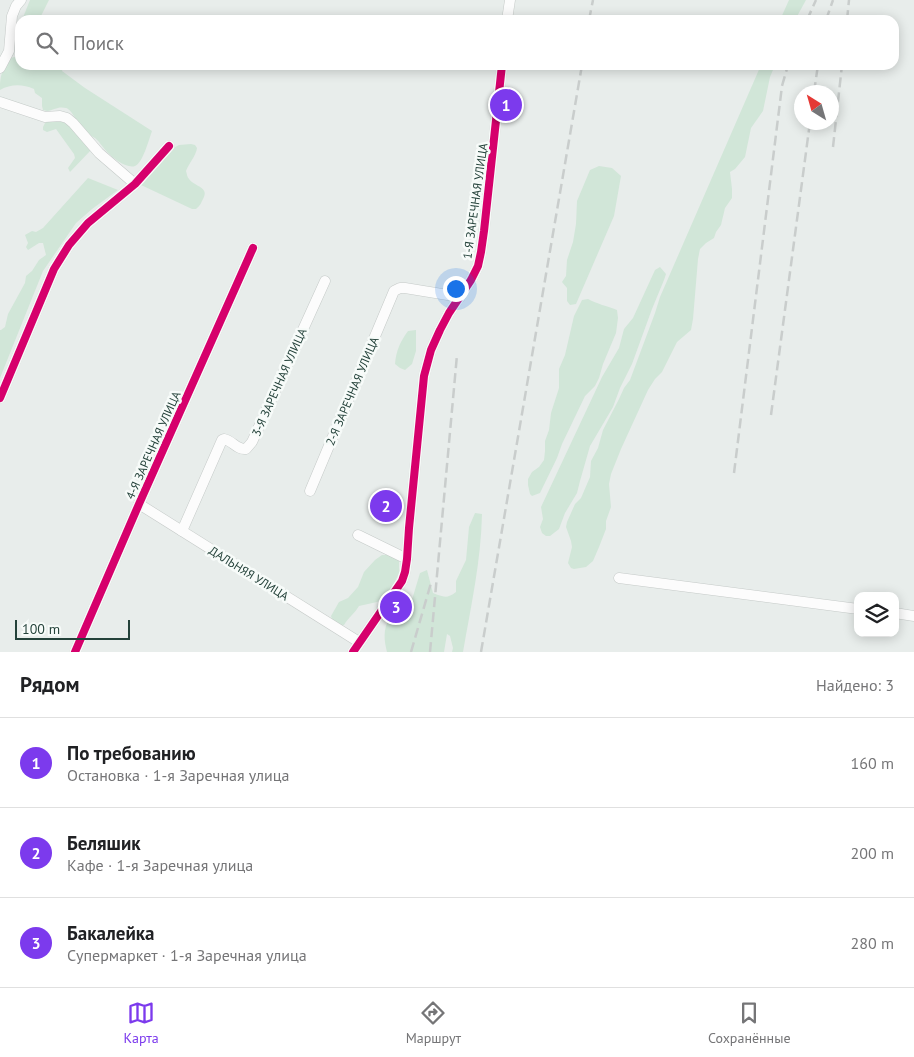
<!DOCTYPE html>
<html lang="ru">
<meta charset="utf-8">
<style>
body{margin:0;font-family:"PT Sans",sans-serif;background:#f6f6f6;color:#202124}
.controls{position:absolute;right:15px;bottom:15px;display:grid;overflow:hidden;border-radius:10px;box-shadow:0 2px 12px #0003}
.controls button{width:45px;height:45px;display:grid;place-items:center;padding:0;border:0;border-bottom:1px solid #e0e0e0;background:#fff;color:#202124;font:25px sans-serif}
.compass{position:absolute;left:794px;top:85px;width:45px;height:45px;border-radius:50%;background:#fff;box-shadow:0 2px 12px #0003;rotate:323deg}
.scale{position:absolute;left:15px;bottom:12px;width:115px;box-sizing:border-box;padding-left:5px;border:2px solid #24423a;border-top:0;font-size:14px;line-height:18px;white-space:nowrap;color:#24423a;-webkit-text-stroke:4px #f7fbf9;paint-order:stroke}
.you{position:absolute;left:455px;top:288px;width:18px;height:18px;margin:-12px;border:4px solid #fff;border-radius:50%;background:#1a73e8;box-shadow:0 0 0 8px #1a73e833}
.badge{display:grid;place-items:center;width:32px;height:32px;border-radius:50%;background:#7c3aed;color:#fff;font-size:16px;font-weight:700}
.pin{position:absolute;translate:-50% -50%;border:2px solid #fff;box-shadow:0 1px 5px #0006}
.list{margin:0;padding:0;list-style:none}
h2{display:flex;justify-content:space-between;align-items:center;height:65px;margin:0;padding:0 20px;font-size:21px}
h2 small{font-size:16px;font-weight:400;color:#757577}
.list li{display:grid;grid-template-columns:32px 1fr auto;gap:15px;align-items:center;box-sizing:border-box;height:90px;padding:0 20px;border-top:1px solid #e0e0e0}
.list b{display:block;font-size:19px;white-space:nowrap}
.list p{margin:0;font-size:16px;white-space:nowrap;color:#757577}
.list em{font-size:16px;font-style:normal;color:#757577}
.icon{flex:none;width:28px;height:28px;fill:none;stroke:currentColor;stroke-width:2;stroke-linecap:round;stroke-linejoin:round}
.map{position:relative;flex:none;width:914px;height:652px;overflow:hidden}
.search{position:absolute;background:#fff;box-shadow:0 2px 12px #0003;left:15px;right:15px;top:15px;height:55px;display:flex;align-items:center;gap:12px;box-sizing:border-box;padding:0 18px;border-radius:15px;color:#757577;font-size:19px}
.sheet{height:335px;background:#fff}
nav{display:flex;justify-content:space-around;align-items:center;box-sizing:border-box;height:70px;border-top:1px solid #e0e0e0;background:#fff;font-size:14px;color:#757577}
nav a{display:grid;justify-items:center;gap:2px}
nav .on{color:#7c3aed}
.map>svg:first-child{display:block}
.green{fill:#d1e6d8}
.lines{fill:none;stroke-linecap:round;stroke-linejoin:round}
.minor-casing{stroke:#c5cac8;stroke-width:11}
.minor{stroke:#fcfcfc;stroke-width:10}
.rail{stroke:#c9cdcc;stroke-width:2.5;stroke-dasharray:10 5;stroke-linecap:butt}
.cycleway-casing{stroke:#f7fbf9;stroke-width:11}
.cycleway{stroke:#d6006c;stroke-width:8}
.labels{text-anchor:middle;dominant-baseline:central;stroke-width:5;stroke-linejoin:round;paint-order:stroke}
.street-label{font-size:12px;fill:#24423a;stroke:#f7fbf9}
</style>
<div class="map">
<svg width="914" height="652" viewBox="0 0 914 652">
<rect width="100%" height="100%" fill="#e8edeb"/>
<g class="green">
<polygon points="30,0 49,0 39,20 22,20"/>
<polygon points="789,0 806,0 795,20 780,20"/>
<path d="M20,56V65H64L62,71L85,88L152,131C149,139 143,163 135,166C127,169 113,158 108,153C103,148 100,142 95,138C90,135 86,133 82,129C78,123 71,109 66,108C58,106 54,110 47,111L43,110L42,106V98L35,93L34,89C22,84 11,84 0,90C0,74 2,72 10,58Z"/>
<polygon points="761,65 775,65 770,77 763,111 751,128 745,157 735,169 730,172 732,189 732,198 725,208 721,225 716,232 714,238 706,243 700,249 698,259 693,319 691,330 677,342 662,372 655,379 648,390 621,449 611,474 609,484 611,507 606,521 606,529 599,547 593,561 586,567 574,569 571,568 568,563 572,547 571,541 566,527 567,522 575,504 581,498 590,477 591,461 598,448 603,430 619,399 624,388 630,380 655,313 660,297"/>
<polygon points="49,121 65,121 91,150 70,172 68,168 75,158 74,154 56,129 47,132 43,130 43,127 45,123"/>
<path d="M191,144L195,145L197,148C196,156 189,163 186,171C187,174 187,177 189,179C195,187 210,187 203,199C201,203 200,206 196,209H192L141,185L168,151L179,145Z"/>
<polygon points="599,166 612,168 621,176 614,216 576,304 570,305 567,301 567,288 562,282 566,276 567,260 573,242 576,224 577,201 590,170"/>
<polygon points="88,178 118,190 92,209 76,223 43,271 0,378 0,330 1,330 5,327 8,314 25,283 26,276 32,271 39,260 46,255 43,243 39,243 28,250 26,247 28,243 25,235 32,231 36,232 43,228"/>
<polygon points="660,267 666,274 664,280 652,309 632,364 620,388 613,407 590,446 580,481 577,493 565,513 559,529 550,536 546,536 542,533 540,527 543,519 541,507 602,377 619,348 624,329 633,318 655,270"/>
<path d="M588,299C597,304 607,306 617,310L618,318L616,333L603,364L599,378L595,386L585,396L562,444L557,458L540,493L532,496L530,494L528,485V479L532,472L539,467L544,460L545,451V441L549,430L551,413L559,388V369L565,355L574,316L582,300Z"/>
<path d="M416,330V351L412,364L405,370L400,368L395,364C396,351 400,342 408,331Z"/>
<path d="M475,513L482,514C481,561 471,606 463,652H452L453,648L450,636L447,634L444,652H387C384,640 383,630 389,619L400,620L407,612L411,603L420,573L427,570L433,593C443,597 447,599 456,592V581L466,560L469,527Z"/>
<path d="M382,555H392L399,561V573L392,588L377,602L359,606C355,613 348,618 344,625L338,626L333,622L331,616L339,602L348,598L358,587L364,572L375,560Z"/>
</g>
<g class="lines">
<defs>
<g id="minor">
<polyline points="507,20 510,0"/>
<polyline points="0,68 9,51 12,16 16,6 21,0"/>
<polyline points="0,102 45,117 60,116 67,118 73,123 99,153 135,184"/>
<polyline points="0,398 54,269 69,245 88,223 135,184 169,146"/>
<polyline points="310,491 394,291 400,288 405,288 460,297"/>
<polyline points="139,504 359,642"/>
<path d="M182,531L222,440L224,439C233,441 237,450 246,449L252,442L325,281"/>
<polyline points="358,535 407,559"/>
<polyline points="619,578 858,609"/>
<polyline points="895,613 914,616"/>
<polyline points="75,652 139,504 253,248"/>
<polyline points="353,652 402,581 405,572 407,559 409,528 424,376 431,350 440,330 449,313 471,280 478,266 481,252 484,231 502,65"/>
</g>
</defs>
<use href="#minor" class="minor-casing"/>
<use href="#minor" class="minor"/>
<g class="rail">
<polyline points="589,20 593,0"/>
<polyline points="807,20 816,0"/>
<polyline points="826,20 833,0"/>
<polyline points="847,20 849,0"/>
<polyline points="814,92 818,65"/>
<polyline points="833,147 842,65"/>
<polyline points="771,415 810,122"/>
<polyline points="734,473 782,86 788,65"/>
<polyline points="411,652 431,583"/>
<polyline points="430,652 457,355"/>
<polyline points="481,652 582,65"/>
</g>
<defs>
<g id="cycleway">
<polyline points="0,398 54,269 69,245 88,223 135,184 169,146"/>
<polyline points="75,652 139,504 253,248"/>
<polyline points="353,652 402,581 405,572 407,559 409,528 424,376 431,350 440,330 449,313 471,280 478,266 481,252 484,231 502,65"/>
</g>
</defs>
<use href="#cycleway" class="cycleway-casing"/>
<use href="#cycleway" class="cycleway"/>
</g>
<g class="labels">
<g class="street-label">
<text transform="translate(475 201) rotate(-82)">1-Я ЗАРЕЧНАЯ УЛИЦА</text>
<text transform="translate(279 382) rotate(-66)">3-Я ЗАРЕЧНАЯ УЛИЦА</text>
<text transform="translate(352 391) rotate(-67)">2-Я ЗАРЕЧНАЯ УЛИЦА</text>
<text transform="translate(153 445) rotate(-66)">4-Я ЗАРЕЧНАЯ УЛИЦА</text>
<text transform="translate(249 573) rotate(32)">ДАЛЬНЯЯ УЛИЦА</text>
</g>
</g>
</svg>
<div class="controls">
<button><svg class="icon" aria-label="layers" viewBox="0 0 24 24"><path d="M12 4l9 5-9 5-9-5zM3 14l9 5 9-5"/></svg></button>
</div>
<svg class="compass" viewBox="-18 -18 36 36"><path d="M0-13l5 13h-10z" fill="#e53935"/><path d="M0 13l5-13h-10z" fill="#757577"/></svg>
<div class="scale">100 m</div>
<div class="you"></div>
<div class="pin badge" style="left:506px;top:105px">1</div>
<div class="pin badge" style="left:386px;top:506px">2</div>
<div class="pin badge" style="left:396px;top:607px">3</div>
<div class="search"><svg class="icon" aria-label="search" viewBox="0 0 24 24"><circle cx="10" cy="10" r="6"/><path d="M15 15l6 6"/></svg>Поиск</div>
</div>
<section class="sheet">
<h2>Рядом<small>Найдено: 3</small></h2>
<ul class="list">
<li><span class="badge">1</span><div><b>По требованию</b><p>Остановка · 1-я Заречная улица</p></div><em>160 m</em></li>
<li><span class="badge">2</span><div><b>Беляшик</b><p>Кафе · 1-я Заречная улица</p></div><em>200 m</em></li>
<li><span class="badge">3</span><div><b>Бакалейка</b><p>Супермаркет · 1-я Заречная улица</p></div><em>280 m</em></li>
</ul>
</section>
<nav>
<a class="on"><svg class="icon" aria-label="map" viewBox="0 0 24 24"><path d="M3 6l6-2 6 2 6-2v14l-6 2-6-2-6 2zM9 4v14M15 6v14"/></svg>Карта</a>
<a><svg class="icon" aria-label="directions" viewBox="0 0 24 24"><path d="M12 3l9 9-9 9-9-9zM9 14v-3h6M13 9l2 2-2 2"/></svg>Маршрут</a>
<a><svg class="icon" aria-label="saved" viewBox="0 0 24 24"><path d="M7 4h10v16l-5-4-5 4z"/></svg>Сохранённые</a>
</nav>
